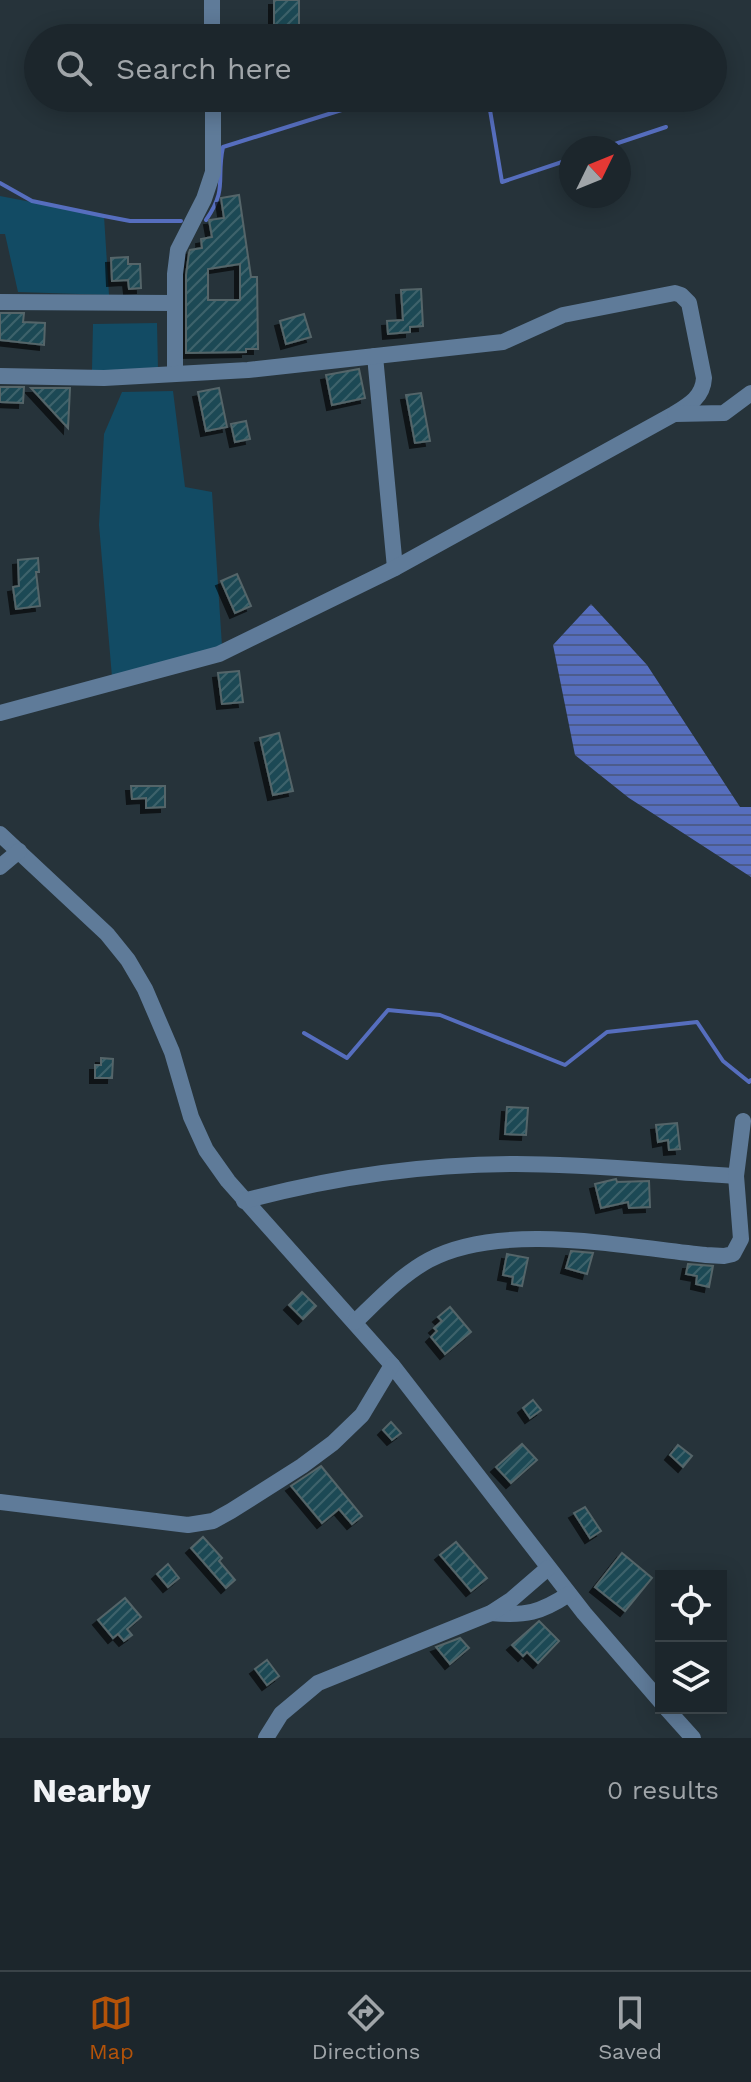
<!DOCTYPE html>
<style>
body{margin:0;font-family:"Work Sans",sans-serif;background:#293238;color:#f1f3f6}
.controls{position:absolute;right:24px;bottom:24px;display:grid;overflow:hidden;border-radius:0px;box-shadow:0 4px 20px #0003}
.controls button{width:72px;height:72px;display:grid;place-items:center;padding:0;border:0;border-bottom:2px solid #3a4348;background:#1c262c;color:#f1f3f6;font:40px sans-serif}
.compass{position:absolute;left:559px;top:136px;width:72px;height:72px;border-radius:50%;background:#1c262c;box-shadow:0 4px 20px #0003;rotate:47deg}
.list{margin:0;padding:0;list-style:none}
h2{display:flex;justify-content:space-between;align-items:center;height:104px;margin:0;padding:0 32px;font-size:34px}
h2 small{font-size:26px;font-weight:400;color:#a0a5a9}
.icon{flex:none;width:44px;height:44px;fill:none;stroke:currentColor;stroke-width:2;stroke-linecap:round;stroke-linejoin:round}
.map{position:relative;flex:none;width:751px;height:1738px;overflow:hidden}
.search{position:absolute;background:#1c262c;box-shadow:0 4px 20px #0003;left:24px;right:24px;top:24px;height:88px;display:flex;align-items:center;gap:20px;box-sizing:border-box;padding:0 28px;border-radius:44px;color:#a0a5a9;font-size:30px}
.sheet{height:232px;background:#1c262c}
nav{display:flex;justify-content:space-around;align-items:center;box-sizing:border-box;height:112px;border-top:2px solid #3a4348;background:#1c262c;font-size:22px;color:#a0a5a9}
nav a{display:grid;justify-items:center;gap:4px}
nav .on{color:#b45309}
.map>svg:first-child{display:block}
.park{fill:#124b64}
.water{fill:url(#water-rules)}
.lines{fill:none;stroke-linecap:round;stroke-linejoin:round}
.stream{stroke:#566ebe;stroke-width:4}
.building{fill:url(#building-hatch);stroke:#546569;stroke-width:2;fill-rule:evenodd;filter:url(#shadow)}
.minor{stroke:#5f7b99;stroke-width:16}
</style>
<div class="map">
<svg width="751" height="1738" viewBox="0 0 751 1738">
<defs>
<pattern id="water-rules" width="6" height="5" patternUnits="userSpaceOnUse" patternTransform="scale(2)"><rect width="6" height="5" fill="#566ebe"/><path d="M0 2.5h6" fill="none" stroke="#4c5c8c"/></pattern>
<pattern id="building-hatch" width="6" height="6" patternUnits="userSpaceOnUse" patternTransform="scale(2)"><rect width="6" height="6" fill="#1e4a54"/><path d="M-1 1l2-2M0 6l6-6M5 7l2-2" fill="none" stroke="#3e636c"/></pattern>
<filter id="shadow"><feDropShadow dx="-5" dy="5" stdDeviation="0" flood-color="#0009"/></filter>
</defs>
<rect width="100%" height="100%" fill="#26333a"/>
<g class="park">
<polygon points="0,196 104,216 109,295 18,292 5,234 0,234"/>
<polygon points="157,323 158,370 92,370 93,324"/>
<polygon points="173,391 185,487 212,492 222,646 112,677 99,525 104,434 122,392"/>
</g>
<polygon class="water" points="591,604 647,665 740,807 751,807 751,877 629,798 575,755 553,645"/>
<g class="lines">
<g class="stream">
<polyline points="488,98 502,182 571,159"/>
<polyline points="603,148 666,127"/>
<polyline points="0,183 32,201 104,216 130,221 181,221"/>
<path d="M206,220C228,188 216,180 223,147L380,98"/>
<polyline points="304,1033 347,1058 388,1010 440,1015 565,1065 607,1032 697,1022 723,1061 749,1082 751,1080"/>
</g>
</g>
<g class="building">
<polygon points="274,0 299,0 299,29 274,28"/>
<path d="M239,195L251,277H257L258,349H246V352L186,353V275L189,253L190,250L202,248L201,239L212,237L209,220L224,218L221,198ZM240,264V300H208V269Z"/>
<polygon points="128,257 128,264 140,264 141,288 129,289 128,280 112,281 111,258"/>
<polygon points="421,289 423,326 410,327 410,332 388,334 387,321 403,320 401,290"/>
<polygon points="0,313 24,313 23,322 45,323 44,345 0,340"/>
<polygon points="304,314 311,337 286,344 280,321"/>
<polygon points="359,369 365,398 332,405 326,375"/>
<polygon points="0,387 24,387 23,403 0,402"/>
<polygon points="31,388 70,388 68,428"/>
<polygon points="219,388 227,427 206,431 198,392"/>
<polygon points="421,393 430,441 415,443 406,395"/>
<polygon points="246,421 250,439 235,442 231,424"/>
<polygon points="38,558 39,572 36,572 40,606 16,609 13,587 19,586 18,560"/>
<polygon points="237,574 251,606 235,613 221,581"/>
<polygon points="239,671 243,702 222,704 218,673"/>
<polygon points="279,733 293,791 273,795 260,738"/>
<polygon points="131,786 165,786 165,807 146,808 146,798 132,799"/>
<polygon points="101,1058 113,1059 112,1078 95,1078 95,1065 101,1065"/>
<polygon points="507,1107 528,1108 526,1135 505,1134"/>
<polygon points="677,1123 680,1149 669,1150 668,1140 658,1142 656,1125"/>
<polygon points="616,1179 617,1182 649,1181 650,1207 629,1208 628,1202 601,1208 595,1184"/>
<polygon points="571,1251 593,1253 587,1274 566,1268"/>
<polygon points="507,1254 528,1258 522,1286 512,1284 513,1277 503,1275"/>
<polygon points="688,1264 713,1266 709,1287 696,1284 697,1276 686,1274"/>
<polygon points="302,1292 316,1306 303,1319 289,1305"/>
<polygon points="450,1307 471,1332 445,1354 431,1337 437,1331 434,1328 442,1321 438,1317"/>
<polygon points="533,1400 541,1410 530,1418 523,1408"/>
<polygon points="391,1422 401,1433 392,1440 383,1430"/>
<polygon points="522,1444 537,1460 511,1483 496,1467"/>
<polygon points="678,1445 692,1456 683,1467 670,1455"/>
<polygon points="321,1466 362,1516 352,1524 339,1509 322,1523 291,1486"/>
<polygon points="585,1507 601,1531 590,1538 574,1513"/>
<polygon points="203,1537 222,1558 219,1561 235,1580 226,1588 191,1548"/>
<polygon points="456,1542 487,1578 471,1591 440,1555"/>
<polygon points="622,1553 652,1578 625,1611 595,1587"/>
<polygon points="168,1564 179,1578 168,1587 157,1574"/>
<polygon points="125,1598 141,1617 127,1629 132,1635 124,1641 118,1634 113,1638 98,1620"/>
<polygon points="539,1621 559,1641 538,1663 527,1652 523,1656 512,1645"/>
<polygon points="460,1638 469,1648 450,1664 436,1647"/>
<polygon points="267,1660 279,1676 267,1685 255,1669"/>
</g>
<g class="lines">
<g class="minor">
<polyline points="212,0 212,38"/>
<polyline points="0,302 175,303"/>
<polyline points="375,356 395,568"/>
<polyline points="175,373 175,274 178,250 204,199 213,172 213,98"/>
<path d="M0,376L104,378L248,370L503,342L563,315L675,293L681,295L689,303L704,378C703,397 689,405 674,414L395,568L219,654L0,713"/>
<polyline points="675,414 724,413 751,393"/>
<polyline points="0,834 107,934 128,960 145,989 172,1052 191,1117 206,1150 228,1181 392,1365 584,1613 661,1702"/>
<polyline points="0,867 19,851"/>
<path d="M244,1201C333,1177 424,1164 516,1164C589,1164 663,1172 736,1176"/>
<path d="M355,1322C378,1300 401,1275 429,1260C502,1221 626,1247 706,1255L724,1256L733,1254L741,1239L736,1176L743,1121"/>
<polyline points="0,1502 188,1525 213,1521 231,1511 302,1466 333,1443 362,1415 392,1365"/>
<path d="M491,1613C526,1616 540,1613 569,1594"/>
<polyline points="666,1708 693,1738"/>
<polyline points="266,1738 281,1714 318,1683 491,1613 511,1600 548,1568"/>
</g>
</g>
</svg>
<div class="controls">
<button><svg class="icon" aria-label="locate" viewBox="0 0 24 24"><circle cx="12" cy="12" r="6"/><path d="M12 2v4M12 18v4M2 12h4M18 12h4"/></svg></button>
<button><svg class="icon" aria-label="layers" viewBox="0 0 24 24"><path d="M12 4l9 5-9 5-9-5zM3 14l9 5 9-5"/></svg></button>
</div>
<svg class="compass" viewBox="-18 -18 36 36"><path d="M0-13l5 13h-10z" fill="#e53935"/><path d="M0 13l5-13h-10z" fill="#a0a5a9"/></svg>
<div class="search"><svg class="icon" aria-label="search" viewBox="0 0 24 24"><circle cx="10" cy="10" r="6"/><path d="M15 15l6 6"/></svg>Search here</div>
</div>
<section class="sheet">
<h2>Nearby<small>0 results</small></h2>
<ul class="list">
</ul>
</section>
<nav>
<a class="on"><svg class="icon" aria-label="map" viewBox="0 0 24 24"><path d="M3 6l6-2 6 2 6-2v14l-6 2-6-2-6 2zM9 4v14M15 6v14"/></svg>Map</a>
<a><svg class="icon" aria-label="directions" viewBox="0 0 24 24"><path d="M12 3l9 9-9 9-9-9zM9 14v-3h6M13 9l2 2-2 2"/></svg>Directions</a>
<a><svg class="icon" aria-label="saved" viewBox="0 0 24 24"><path d="M7 4h10v16l-5-4-5 4z"/></svg>Saved</a>
</nav>
